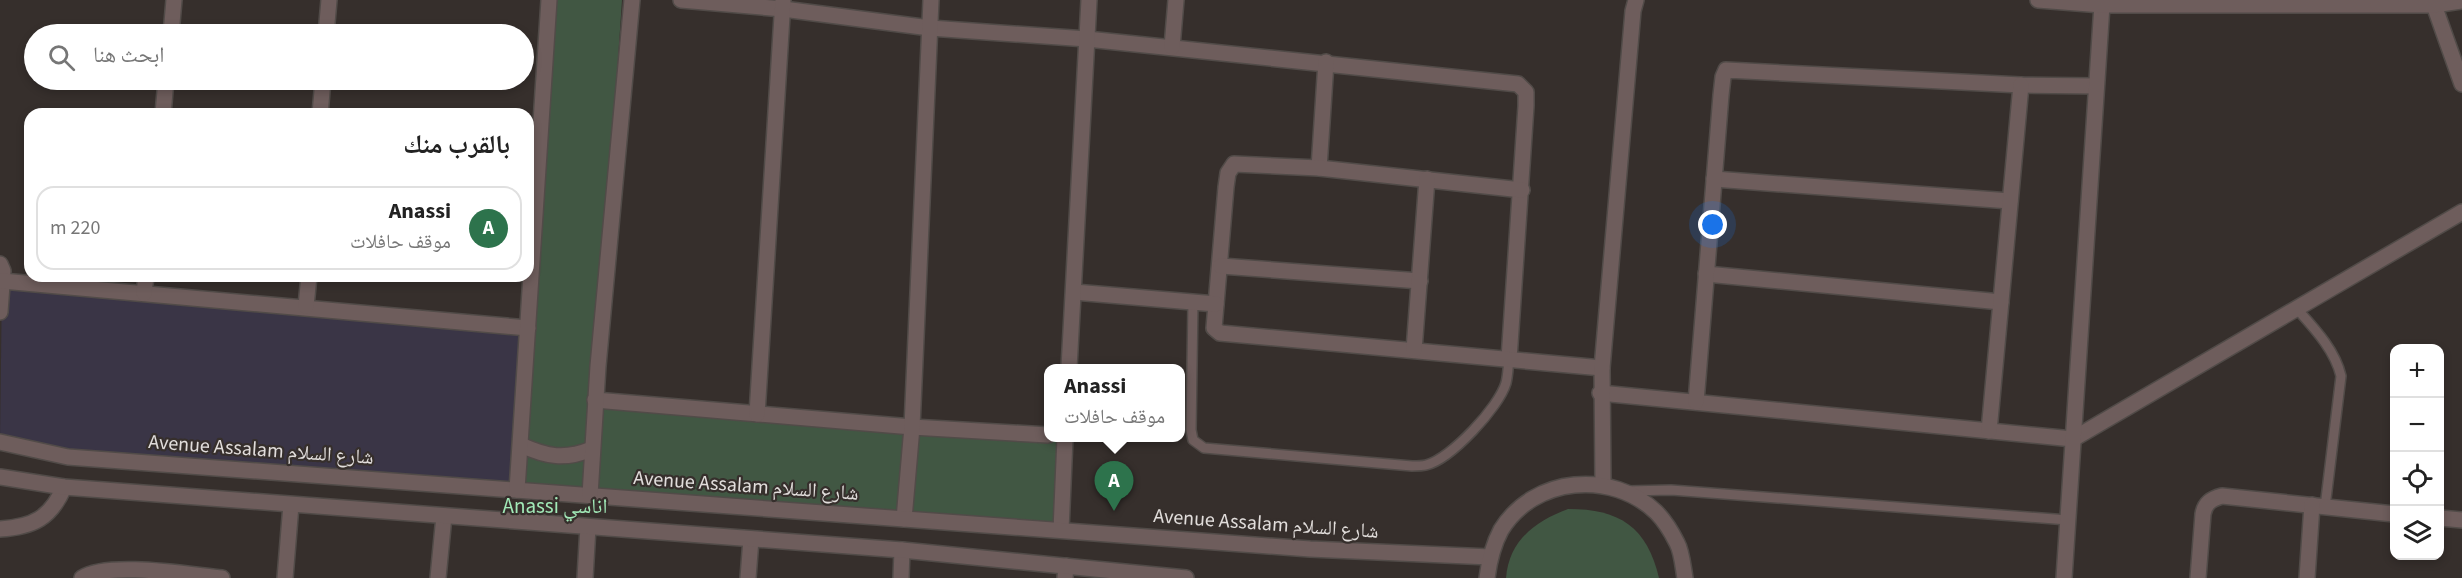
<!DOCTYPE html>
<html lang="ar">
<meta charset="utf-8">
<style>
body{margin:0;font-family:"Source Sans 3","Noto Naskh Arabic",sans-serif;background:#f2f2f2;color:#222;direction:rtl}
.controls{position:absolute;right:18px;bottom:18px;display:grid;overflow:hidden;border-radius:12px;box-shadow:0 3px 9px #0003}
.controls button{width:54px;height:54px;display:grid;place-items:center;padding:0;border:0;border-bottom:2px solid #e0e0e0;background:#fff;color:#222;font:30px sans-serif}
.you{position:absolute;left:1713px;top:225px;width:21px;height:21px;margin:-15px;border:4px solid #fff;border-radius:50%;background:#1a73e8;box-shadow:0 0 0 9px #1a73e833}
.badge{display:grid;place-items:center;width:39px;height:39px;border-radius:50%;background:#2d734c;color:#fff;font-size:20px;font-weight:700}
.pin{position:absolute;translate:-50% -50px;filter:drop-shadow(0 2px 3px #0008)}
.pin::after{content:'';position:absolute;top:32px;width:21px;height:18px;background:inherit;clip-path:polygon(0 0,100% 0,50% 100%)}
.popup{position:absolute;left:1044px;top:364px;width:141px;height:78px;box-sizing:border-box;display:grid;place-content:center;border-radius:12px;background:#fff;filter:drop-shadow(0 2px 4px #0005);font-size:20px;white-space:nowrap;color:#767676}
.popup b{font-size:22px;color:#222}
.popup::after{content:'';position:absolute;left:50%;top:100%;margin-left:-12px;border:12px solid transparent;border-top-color:#fff}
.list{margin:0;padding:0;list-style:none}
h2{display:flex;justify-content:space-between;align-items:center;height:78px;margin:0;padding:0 24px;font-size:26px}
h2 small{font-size:20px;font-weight:400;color:#767676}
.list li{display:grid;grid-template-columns:39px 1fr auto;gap:18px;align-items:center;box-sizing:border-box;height:84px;margin:0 12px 12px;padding:0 12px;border:2px solid #e0e0e0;border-radius:18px}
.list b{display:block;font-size:22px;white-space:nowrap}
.list p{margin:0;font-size:20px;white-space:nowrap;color:#767676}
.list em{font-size:20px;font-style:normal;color:#767676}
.icon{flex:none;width:33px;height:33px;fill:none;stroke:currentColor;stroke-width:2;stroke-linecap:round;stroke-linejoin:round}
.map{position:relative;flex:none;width:2462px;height:578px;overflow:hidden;direction:ltr}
.search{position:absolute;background:#fff;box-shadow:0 3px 9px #0003;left:24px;top:24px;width:510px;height:66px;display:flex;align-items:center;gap:15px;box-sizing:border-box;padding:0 21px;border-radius:33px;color:#767676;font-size:22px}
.panel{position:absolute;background:#fff;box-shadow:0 3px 9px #0003;left:24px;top:108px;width:510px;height:174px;border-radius:18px;direction:rtl}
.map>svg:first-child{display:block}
.education{fill:#3a3546}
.green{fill:#415743}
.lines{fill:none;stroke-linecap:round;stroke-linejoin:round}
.service-casing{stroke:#514b48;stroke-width:12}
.minor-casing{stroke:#514b48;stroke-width:18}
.tertiary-casing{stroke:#514b48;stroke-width:18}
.service{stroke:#6e5d5c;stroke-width:9}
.minor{stroke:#6e5d5c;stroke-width:15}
.tertiary{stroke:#6e5d5c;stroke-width:15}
.labels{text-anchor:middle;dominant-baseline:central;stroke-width:4.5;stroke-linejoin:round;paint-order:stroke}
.street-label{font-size:20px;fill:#e1dddb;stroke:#362f2c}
.neighbourhood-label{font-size:21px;fill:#a2eab8;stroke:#362f2c}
</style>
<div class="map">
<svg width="2462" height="578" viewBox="0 0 2462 578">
<rect width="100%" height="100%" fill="#362f2c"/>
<polygon class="education" points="2,281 528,328 517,490 69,457 0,442"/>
<g class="green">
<polygon points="552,0 622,0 595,400 1065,438 1061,530 517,490"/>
<path d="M1568,509C1620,509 1647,527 1659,578H1506C1509,540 1536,521 1568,509Z"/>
</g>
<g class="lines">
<defs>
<g id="service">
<path d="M1193,302L1191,430L1193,440L1204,448L1412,466C1417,466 1422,466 1426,465C1451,459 1499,407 1506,383C1508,375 1508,367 1509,359"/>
<path d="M2297,309C2314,328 2335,350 2341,376L2325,507"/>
<polyline points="1627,491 1671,490 2068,520"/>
</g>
<g id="minor">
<polyline points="681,0 783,9 930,28 1087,39 1518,84 1526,92 1526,106 1509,359"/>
<polyline points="2434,5 2462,84"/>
<polyline points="171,34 174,0"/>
<polyline points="326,34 329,0"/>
<polyline points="1172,47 1176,0"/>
<polyline points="163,114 166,80"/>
<polyline points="320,114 323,80"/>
<polyline points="1319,168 1326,62"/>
<polyline points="1714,179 2010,201"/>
<polyline points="1522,190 1319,168 1234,164 1228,173 1226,187 1214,328 1220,333 1602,368"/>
<polyline points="0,264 3,271 0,312"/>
<polyline points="1221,266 1420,281"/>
<polyline points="1706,274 2001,302"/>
<polyline points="2,281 528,328"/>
<polyline points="1074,292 1216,304"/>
<polyline points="144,293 146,276"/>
<polyline points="306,306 309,276"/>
<polyline points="1414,350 1427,179"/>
<polyline points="1069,368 1089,0"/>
<polyline points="1600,393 2073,439 2462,212"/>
<polyline points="595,400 912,427 1048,435"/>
<polyline points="1696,402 1721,95 1723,77 1726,70 2021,85 2096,86"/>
<polyline points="757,414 783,0"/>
<polyline points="1989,431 2021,85"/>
<polyline points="1603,485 1602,368 1633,11 1636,0"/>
<polyline points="2440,518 2462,520"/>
<polyline points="904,519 912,427 931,0"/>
<path d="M0,529C33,527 51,518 64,487"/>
<polyline points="1061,530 1065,438"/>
<path d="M82,578C108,561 190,575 222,578"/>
<polyline points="285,578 291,505"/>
<polyline points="438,578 444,516"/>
<polyline points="585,578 588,527"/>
<polyline points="748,578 751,539"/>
<polyline points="901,578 902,550"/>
<polyline points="1065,578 1066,566"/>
<polyline points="2064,578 2102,5"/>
<path d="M2198,578L2203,514C2205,503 2211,499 2222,496L2394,514"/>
<polyline points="2307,578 2312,505"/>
</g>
<g id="tertiary">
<polyline points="2038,0 2102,5 2434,5 2462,1"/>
<polyline points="0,442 68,457 1310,549 1490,557"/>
<path d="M521,445C547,457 565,460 592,449"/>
<polyline points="0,477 64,487 902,550 1186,578"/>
<polyline points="517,490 549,0"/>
<polyline points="590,495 598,366 632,0"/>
<path d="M1487,578C1489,562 1493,545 1501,530C1534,476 1612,470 1656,512C1664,520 1672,533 1677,543C1682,552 1683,567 1685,578"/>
</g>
</defs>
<use href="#service" class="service-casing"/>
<use href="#minor" class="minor-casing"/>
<use href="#tertiary" class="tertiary-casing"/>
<use href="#service" class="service"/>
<use href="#minor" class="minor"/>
<use href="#tertiary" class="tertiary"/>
</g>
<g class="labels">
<g class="street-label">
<text transform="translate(261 450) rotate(4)">Avenue Assalam شارع السلام</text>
<text transform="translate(746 486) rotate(4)">Avenue Assalam شارع السلام</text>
<text transform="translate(1266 524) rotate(4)">Avenue Assalam شارع السلام</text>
</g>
<g class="neighbourhood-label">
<text x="555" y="506">Anassi اناسي</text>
</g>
</g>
</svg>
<div class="controls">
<button>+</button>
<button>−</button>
<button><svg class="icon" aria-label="locate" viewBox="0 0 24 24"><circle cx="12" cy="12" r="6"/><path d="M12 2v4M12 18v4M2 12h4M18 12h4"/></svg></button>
<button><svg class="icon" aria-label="layers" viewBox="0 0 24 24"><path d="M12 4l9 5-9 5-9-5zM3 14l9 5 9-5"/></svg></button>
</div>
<div class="you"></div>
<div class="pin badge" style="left:1114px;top:511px">A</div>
<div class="popup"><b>Anassi</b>موقف حافلات</div>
<div class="search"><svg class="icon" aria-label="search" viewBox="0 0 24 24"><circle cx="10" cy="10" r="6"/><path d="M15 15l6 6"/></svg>ابحث هنا</div>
<section class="panel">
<h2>بالقرب منك<small></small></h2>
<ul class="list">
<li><span class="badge">A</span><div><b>Anassi</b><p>موقف حافلات</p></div><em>220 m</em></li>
</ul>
</section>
</div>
